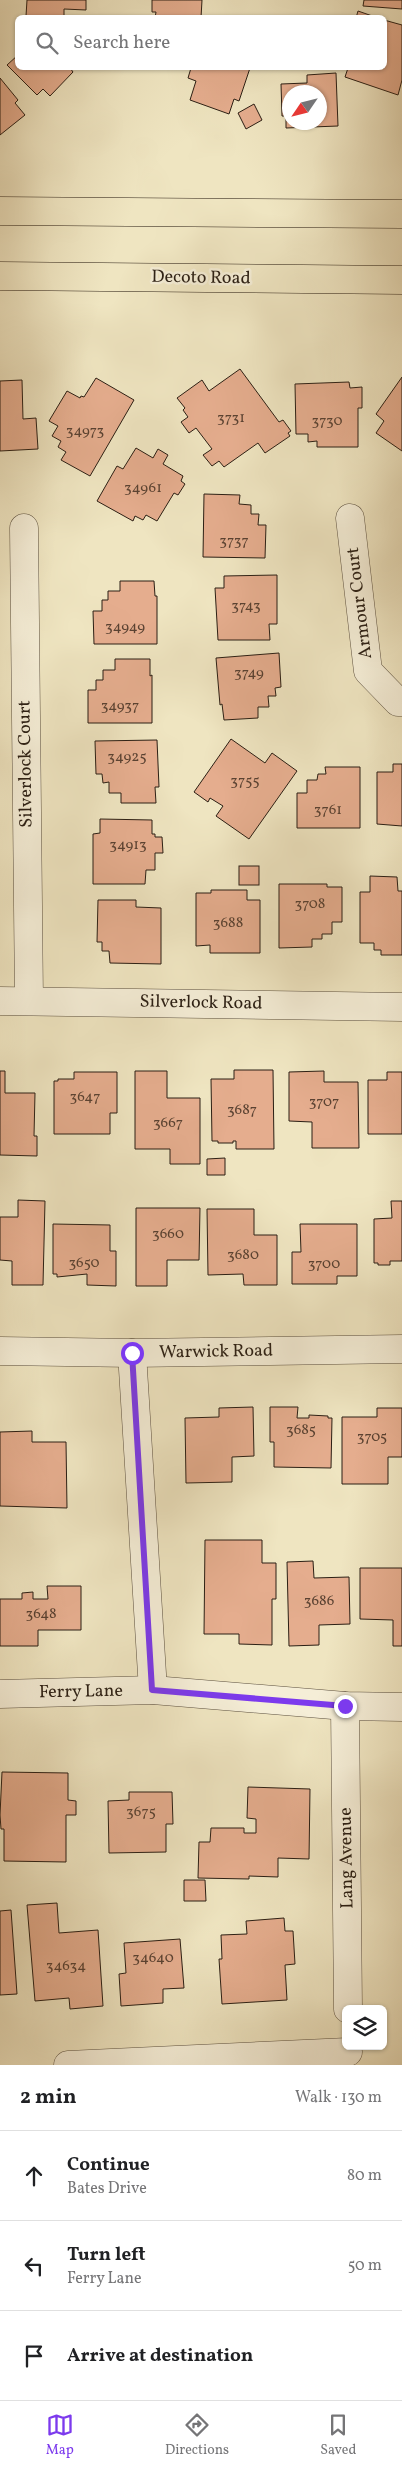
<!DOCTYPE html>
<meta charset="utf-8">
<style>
body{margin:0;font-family:Vollkorn,serif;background:#f6f6f6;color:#202124}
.controls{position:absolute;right:15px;bottom:15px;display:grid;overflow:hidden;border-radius:8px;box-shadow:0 1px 4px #0004}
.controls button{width:45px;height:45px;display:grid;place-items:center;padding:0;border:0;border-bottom:1px solid #e0e0e0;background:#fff;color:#202124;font:25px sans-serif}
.compass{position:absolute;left:282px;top:85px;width:45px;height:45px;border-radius:50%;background:#fff;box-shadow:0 1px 4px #0004;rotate:235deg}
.stop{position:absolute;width:15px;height:15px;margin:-11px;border:4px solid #7c3aed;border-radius:50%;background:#fff}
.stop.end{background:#7c3aed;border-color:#fff;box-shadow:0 1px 5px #0008}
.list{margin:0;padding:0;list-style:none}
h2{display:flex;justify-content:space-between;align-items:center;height:65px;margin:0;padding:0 20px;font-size:21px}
h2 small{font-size:16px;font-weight:400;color:#757577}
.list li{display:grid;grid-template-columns:32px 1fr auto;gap:15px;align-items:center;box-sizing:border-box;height:90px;padding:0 20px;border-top:1px solid #e0e0e0}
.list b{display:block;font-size:19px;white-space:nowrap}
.list p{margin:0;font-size:16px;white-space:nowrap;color:#757577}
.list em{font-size:16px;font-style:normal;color:#757577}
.icon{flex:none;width:28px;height:28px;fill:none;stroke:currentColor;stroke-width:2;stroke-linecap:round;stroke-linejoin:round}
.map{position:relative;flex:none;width:402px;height:2065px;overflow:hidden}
.search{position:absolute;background:#fff;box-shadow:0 1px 4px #0004;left:15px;right:15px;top:15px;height:55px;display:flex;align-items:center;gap:12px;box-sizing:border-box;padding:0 18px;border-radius:8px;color:#757577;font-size:19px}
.sheet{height:335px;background:#fff}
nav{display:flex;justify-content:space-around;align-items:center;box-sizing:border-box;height:70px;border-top:1px solid #e0e0e0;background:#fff;font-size:14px;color:#757577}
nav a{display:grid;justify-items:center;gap:2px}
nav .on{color:#7c3aed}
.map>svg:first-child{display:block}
.building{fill:#e5ad8e;stroke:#2b1f14;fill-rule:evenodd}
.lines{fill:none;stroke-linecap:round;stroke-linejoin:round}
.street-casing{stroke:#5c503f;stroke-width:29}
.primary-casing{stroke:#2b1f14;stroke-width:29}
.street{stroke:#f5eed7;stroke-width:28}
.primary{stroke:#efe5c1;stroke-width:28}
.route{stroke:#7c3aed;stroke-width:6}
.labels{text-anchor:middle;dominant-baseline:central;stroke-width:5;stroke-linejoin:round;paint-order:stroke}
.number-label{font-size:15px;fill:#5a4232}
.street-label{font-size:18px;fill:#2b1f14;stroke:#f5eed7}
</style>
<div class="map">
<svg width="402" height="2065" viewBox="0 0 402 2065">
<rect width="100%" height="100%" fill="#efe5c1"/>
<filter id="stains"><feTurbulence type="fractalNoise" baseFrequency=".004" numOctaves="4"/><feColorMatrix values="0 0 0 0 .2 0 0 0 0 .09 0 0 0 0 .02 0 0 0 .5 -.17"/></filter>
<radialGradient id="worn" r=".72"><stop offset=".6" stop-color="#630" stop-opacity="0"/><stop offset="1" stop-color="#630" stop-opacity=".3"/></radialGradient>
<g class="building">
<polygon points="27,0 86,0 86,10 64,9 64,16 26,16"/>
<polygon points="152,0 202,0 201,18 155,18 156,12 152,12"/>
<polygon points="364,0 402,0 402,9 363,6"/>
<polygon points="358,11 378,18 356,18"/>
<polygon points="384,20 402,25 402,80 398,95 345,77 348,68 384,68"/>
<polygon points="18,55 18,68 70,68 73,72 50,96 43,89 37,95 7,65"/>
<polygon points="191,68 250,68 239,101 234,99 229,114 190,100 196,81 188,78"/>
<path d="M336,73L338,126L286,128V116H282L281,84L307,83V75ZM290,92H320V122H290Z"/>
<polygon points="0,78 18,100 15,103 25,115 0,135"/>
<polygon points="254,104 262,120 246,129 238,113"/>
<polygon points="240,369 279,422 283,420 291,431 288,433 290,436 265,453 258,443 224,467 219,461 212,466 203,455 212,449 196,428 189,433 181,422 188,417 183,410 185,408 177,398 202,380 209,391"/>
<polygon points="402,377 402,451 376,433 384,421 376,414"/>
<polygon points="96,378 134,400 90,476 61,460 66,452 58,447 61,441 52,436 58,426 49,421 67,391 80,398 81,396 84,397"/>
<polygon points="22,380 23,419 36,418 38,449 0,451 0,381"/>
<polygon points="349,382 350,388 362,387 362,408 358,408 358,447 317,447 317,441 308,442 308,434 296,434 295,384"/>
<polygon points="136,448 153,458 158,449 168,455 163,464 183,476 181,481 185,484 178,495 174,493 157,521 146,515 143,520 135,516 133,521 97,501 117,466 123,469"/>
<polygon points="204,494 240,495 239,504 251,505 251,514 259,514 258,525 266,525 265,558 203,557"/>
<polygon points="277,575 277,624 269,624 270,640 218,640 215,588 224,588 224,576"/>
<polygon points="120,581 154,581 155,596 157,596 157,644 94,644 93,611 102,611 102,600 108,600 108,591 120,591"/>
<polygon points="279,653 281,687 275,688 276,696 268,696 269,707 258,707 258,718 224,720 222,704 220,705 216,658"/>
<polygon points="115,659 150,659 150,676 152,675 152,723 88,723 88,690 96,690 96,680 103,680 103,670 115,670"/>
<polygon points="231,739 265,763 272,753 297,771 249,839 216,816 223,806 210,798 208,802 194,792"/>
<polygon points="157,740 159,787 155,787 156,803 121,803 121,793 109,793 109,782 103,783 102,774 96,774 95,741"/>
<polygon points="393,764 402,764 402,826 377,824 377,772 393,772"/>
<polygon points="325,767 360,767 360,828 297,828 297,793 307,793 307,780 317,780 318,774 326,774"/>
<polygon points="100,819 152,820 152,834 155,834 155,837 162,837 163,853 155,853 155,870 146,870 145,884 93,884 93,834 100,833"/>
<rect x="239" y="866" width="20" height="19"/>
<polygon points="370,876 397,877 398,891 402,891 402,955 381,955 381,950 374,950 374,943 360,943 360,892 370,892"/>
<polygon points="279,884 327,884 327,887 342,887 342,922 332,922 332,934 322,934 322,939 312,939 312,947 279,948"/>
<polygon points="211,890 247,890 247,900 260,900 260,953 210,953 210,945 196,946 196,893 211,893"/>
<polygon points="98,900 136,900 136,907 161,908 161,964 110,963 109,951 102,951 102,942 97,942"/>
<polygon points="234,1070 273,1070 274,1149 236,1149 236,1141 233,1141 233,1143 218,1143 218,1141 212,1141 211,1079 234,1079"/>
<polygon points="0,1071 5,1071 5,1093 35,1093 34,1136 37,1136 37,1156 0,1155"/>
<polygon points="135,1071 167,1071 167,1098 200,1098 200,1164 170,1164 170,1149 135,1149"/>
<polygon points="324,1071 324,1082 358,1082 359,1148 312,1148 312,1122 289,1121 289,1072"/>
<polygon points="74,1072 117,1072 117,1113 110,1113 110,1134 54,1134 54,1081 58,1081 58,1079 74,1079"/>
<polygon points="387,1072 402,1072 402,1134 368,1134 368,1080 387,1080"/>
<polygon points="225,1158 225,1175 207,1175 207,1159"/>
<polygon points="18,1200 45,1201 43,1285 12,1285 12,1261 0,1260 0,1217 18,1217"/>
<polygon points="391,1201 402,1201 402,1261 390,1261 390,1265 378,1265 378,1263 374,1263 374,1219 392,1218"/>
<polygon points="136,1208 200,1208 199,1260 167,1260 167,1286 136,1286"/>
<polygon points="207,1209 254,1209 254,1235 277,1235 277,1285 244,1285 243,1274 208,1275"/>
<polygon points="53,1224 110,1225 110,1251 116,1251 116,1286 87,1285 87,1274 57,1277 57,1274 53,1274"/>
<polygon points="300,1224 357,1224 357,1276 337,1276 337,1284 292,1284 292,1252 301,1252"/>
<polygon points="253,1407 254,1456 232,1457 232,1482 186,1483 185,1418 219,1417 219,1408"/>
<polygon points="270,1407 298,1407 297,1418 309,1418 309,1415 328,1416 328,1418 332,1418 331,1468 274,1467 274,1442 270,1442"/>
<polygon points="377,1408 402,1408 402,1457 388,1457 388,1484 342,1484 342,1417 377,1417"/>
<polygon points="32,1431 32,1442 66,1442 67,1508 0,1506 0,1432"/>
<polygon points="205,1540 262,1540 262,1563 276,1563 276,1599 272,1599 272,1645 239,1644 239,1634 204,1634"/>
<polygon points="313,1561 314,1578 349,1577 350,1624 319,1625 319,1645 289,1646 287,1562"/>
<polygon points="360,1568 402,1568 402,1646 393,1646 393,1620 360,1619"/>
<polygon points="47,1586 81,1586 81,1630 38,1630 38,1646 0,1646 0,1599 22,1599 22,1593 33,1592 33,1599 48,1599"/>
<polygon points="2,1772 68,1773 68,1800 76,1801 76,1815 66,1815 66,1862 4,1861 4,1829 1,1829 0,1815"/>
<polygon points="248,1787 310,1789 309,1859 278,1858 278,1877 249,1876 249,1879 198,1878 199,1842 210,1842 211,1828 244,1828 244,1833 256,1833 256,1819 247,1818"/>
<polygon points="129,1792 172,1792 173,1824 166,1824 166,1852 109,1853 108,1801 129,1800"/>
<polygon points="184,1880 205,1880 206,1901 184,1901"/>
<polygon points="57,1903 59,1933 98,1930 103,2006 70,2009 69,1998 35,2001 27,1905"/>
<polygon points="11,1910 17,1994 0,1995 0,1911"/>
<polygon points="284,1918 285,1931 293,1931 295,1964 285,1965 287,2000 222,2004 219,1959 222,1959 221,1935 247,1934 246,1921"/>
<polygon points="180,1939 184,1988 163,1989 163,2003 121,2006 119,1974 126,1973 124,1943"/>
</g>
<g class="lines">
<defs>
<g id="street">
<polyline points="350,518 368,671 398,702 402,702"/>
<polyline points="24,528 29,1000"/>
<polyline points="0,1001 402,1007"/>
<polyline points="0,1351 132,1353 402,1349"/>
<polyline points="132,1353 153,1690"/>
<polyline points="0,1694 153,1690 345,1706 402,1707"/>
<polyline points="345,1706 348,2009"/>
<polyline points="68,2065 348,2052"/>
</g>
<g id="primary">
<polyline points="0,211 402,214"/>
<polyline points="0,276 402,280"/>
</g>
</defs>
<use href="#street" class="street-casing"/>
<use href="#primary" class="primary-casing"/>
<use href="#street" class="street"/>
<use href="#primary" class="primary"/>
</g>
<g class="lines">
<polyline class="route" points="132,1353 152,1690 345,1706"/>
</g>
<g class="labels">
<g class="number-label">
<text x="231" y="418">3731</text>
<text x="327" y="421">3730</text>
<text x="85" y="431">34973</text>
<text x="143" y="488">34961</text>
<text x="234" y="541">3737</text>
<text x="246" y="606">3743</text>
<text x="125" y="627">34949</text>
<text x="249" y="673">3749</text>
<text x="120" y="706">34937</text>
<text x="127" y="757">34925</text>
<text x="245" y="781">3755</text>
<text x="328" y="810">3761</text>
<text x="128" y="845">34913</text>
<text x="310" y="904">3708</text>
<text x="228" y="923">3688</text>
<text x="85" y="1097">3647</text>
<text x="324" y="1102">3707</text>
<text x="242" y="1110">3687</text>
<text x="168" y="1123">3667</text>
<text x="168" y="1234">3660</text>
<text x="243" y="1255">3680</text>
<text x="84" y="1263">3650</text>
<text x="324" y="1264">3700</text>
<text x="301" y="1430">3685</text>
<text x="372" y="1437">3705</text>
<text x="319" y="1601">3686</text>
<text x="41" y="1614">3648</text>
<text x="141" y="1812">3675</text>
<text x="153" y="1958">34640</text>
<text x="66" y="1966">34634</text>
</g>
<g class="street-label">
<text transform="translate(201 278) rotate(1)">Decoto Road</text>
<text transform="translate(360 603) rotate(-97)">Armour Court</text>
<text transform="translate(26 764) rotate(-91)">Silverlock Court</text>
<text transform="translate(201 1003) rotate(1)">Silverlock Road</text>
<text transform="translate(216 1352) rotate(-1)">Warwick Road</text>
<text transform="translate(81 1692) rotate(-1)">Ferry Lane</text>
<text transform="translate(347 1858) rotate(-91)">Lang Avenue</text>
</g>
</g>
<rect width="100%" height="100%" filter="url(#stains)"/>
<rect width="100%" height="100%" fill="url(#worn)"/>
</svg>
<div class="controls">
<button><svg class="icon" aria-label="layers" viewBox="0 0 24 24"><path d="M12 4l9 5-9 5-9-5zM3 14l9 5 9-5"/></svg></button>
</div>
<svg class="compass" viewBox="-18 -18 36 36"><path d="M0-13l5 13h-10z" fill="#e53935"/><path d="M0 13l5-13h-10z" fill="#757577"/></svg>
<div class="stop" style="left:132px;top:1353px"></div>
<div class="stop end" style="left:345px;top:1706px"></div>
<div class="search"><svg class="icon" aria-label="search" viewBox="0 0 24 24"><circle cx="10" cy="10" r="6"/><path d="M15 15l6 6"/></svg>Search here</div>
</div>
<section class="sheet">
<h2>2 min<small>Walk · 130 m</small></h2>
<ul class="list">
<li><svg class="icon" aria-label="ahead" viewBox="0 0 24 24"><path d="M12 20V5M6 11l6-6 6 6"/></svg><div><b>Continue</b><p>Bates Drive</p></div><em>80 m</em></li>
<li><svg class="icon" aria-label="left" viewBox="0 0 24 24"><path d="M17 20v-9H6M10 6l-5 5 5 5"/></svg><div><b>Turn left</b><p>Ferry Lane</p></div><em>50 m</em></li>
<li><svg class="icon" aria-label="arrive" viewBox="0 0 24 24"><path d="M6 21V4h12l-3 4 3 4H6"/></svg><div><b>Arrive at destination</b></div></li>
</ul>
</section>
<nav>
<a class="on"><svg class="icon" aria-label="map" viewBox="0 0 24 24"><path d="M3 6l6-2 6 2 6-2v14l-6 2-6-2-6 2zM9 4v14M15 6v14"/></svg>Map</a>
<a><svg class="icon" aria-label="directions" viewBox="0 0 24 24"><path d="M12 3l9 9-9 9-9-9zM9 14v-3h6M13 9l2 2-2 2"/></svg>Directions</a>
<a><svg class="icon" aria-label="saved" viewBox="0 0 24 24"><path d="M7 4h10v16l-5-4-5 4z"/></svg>Saved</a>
</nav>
